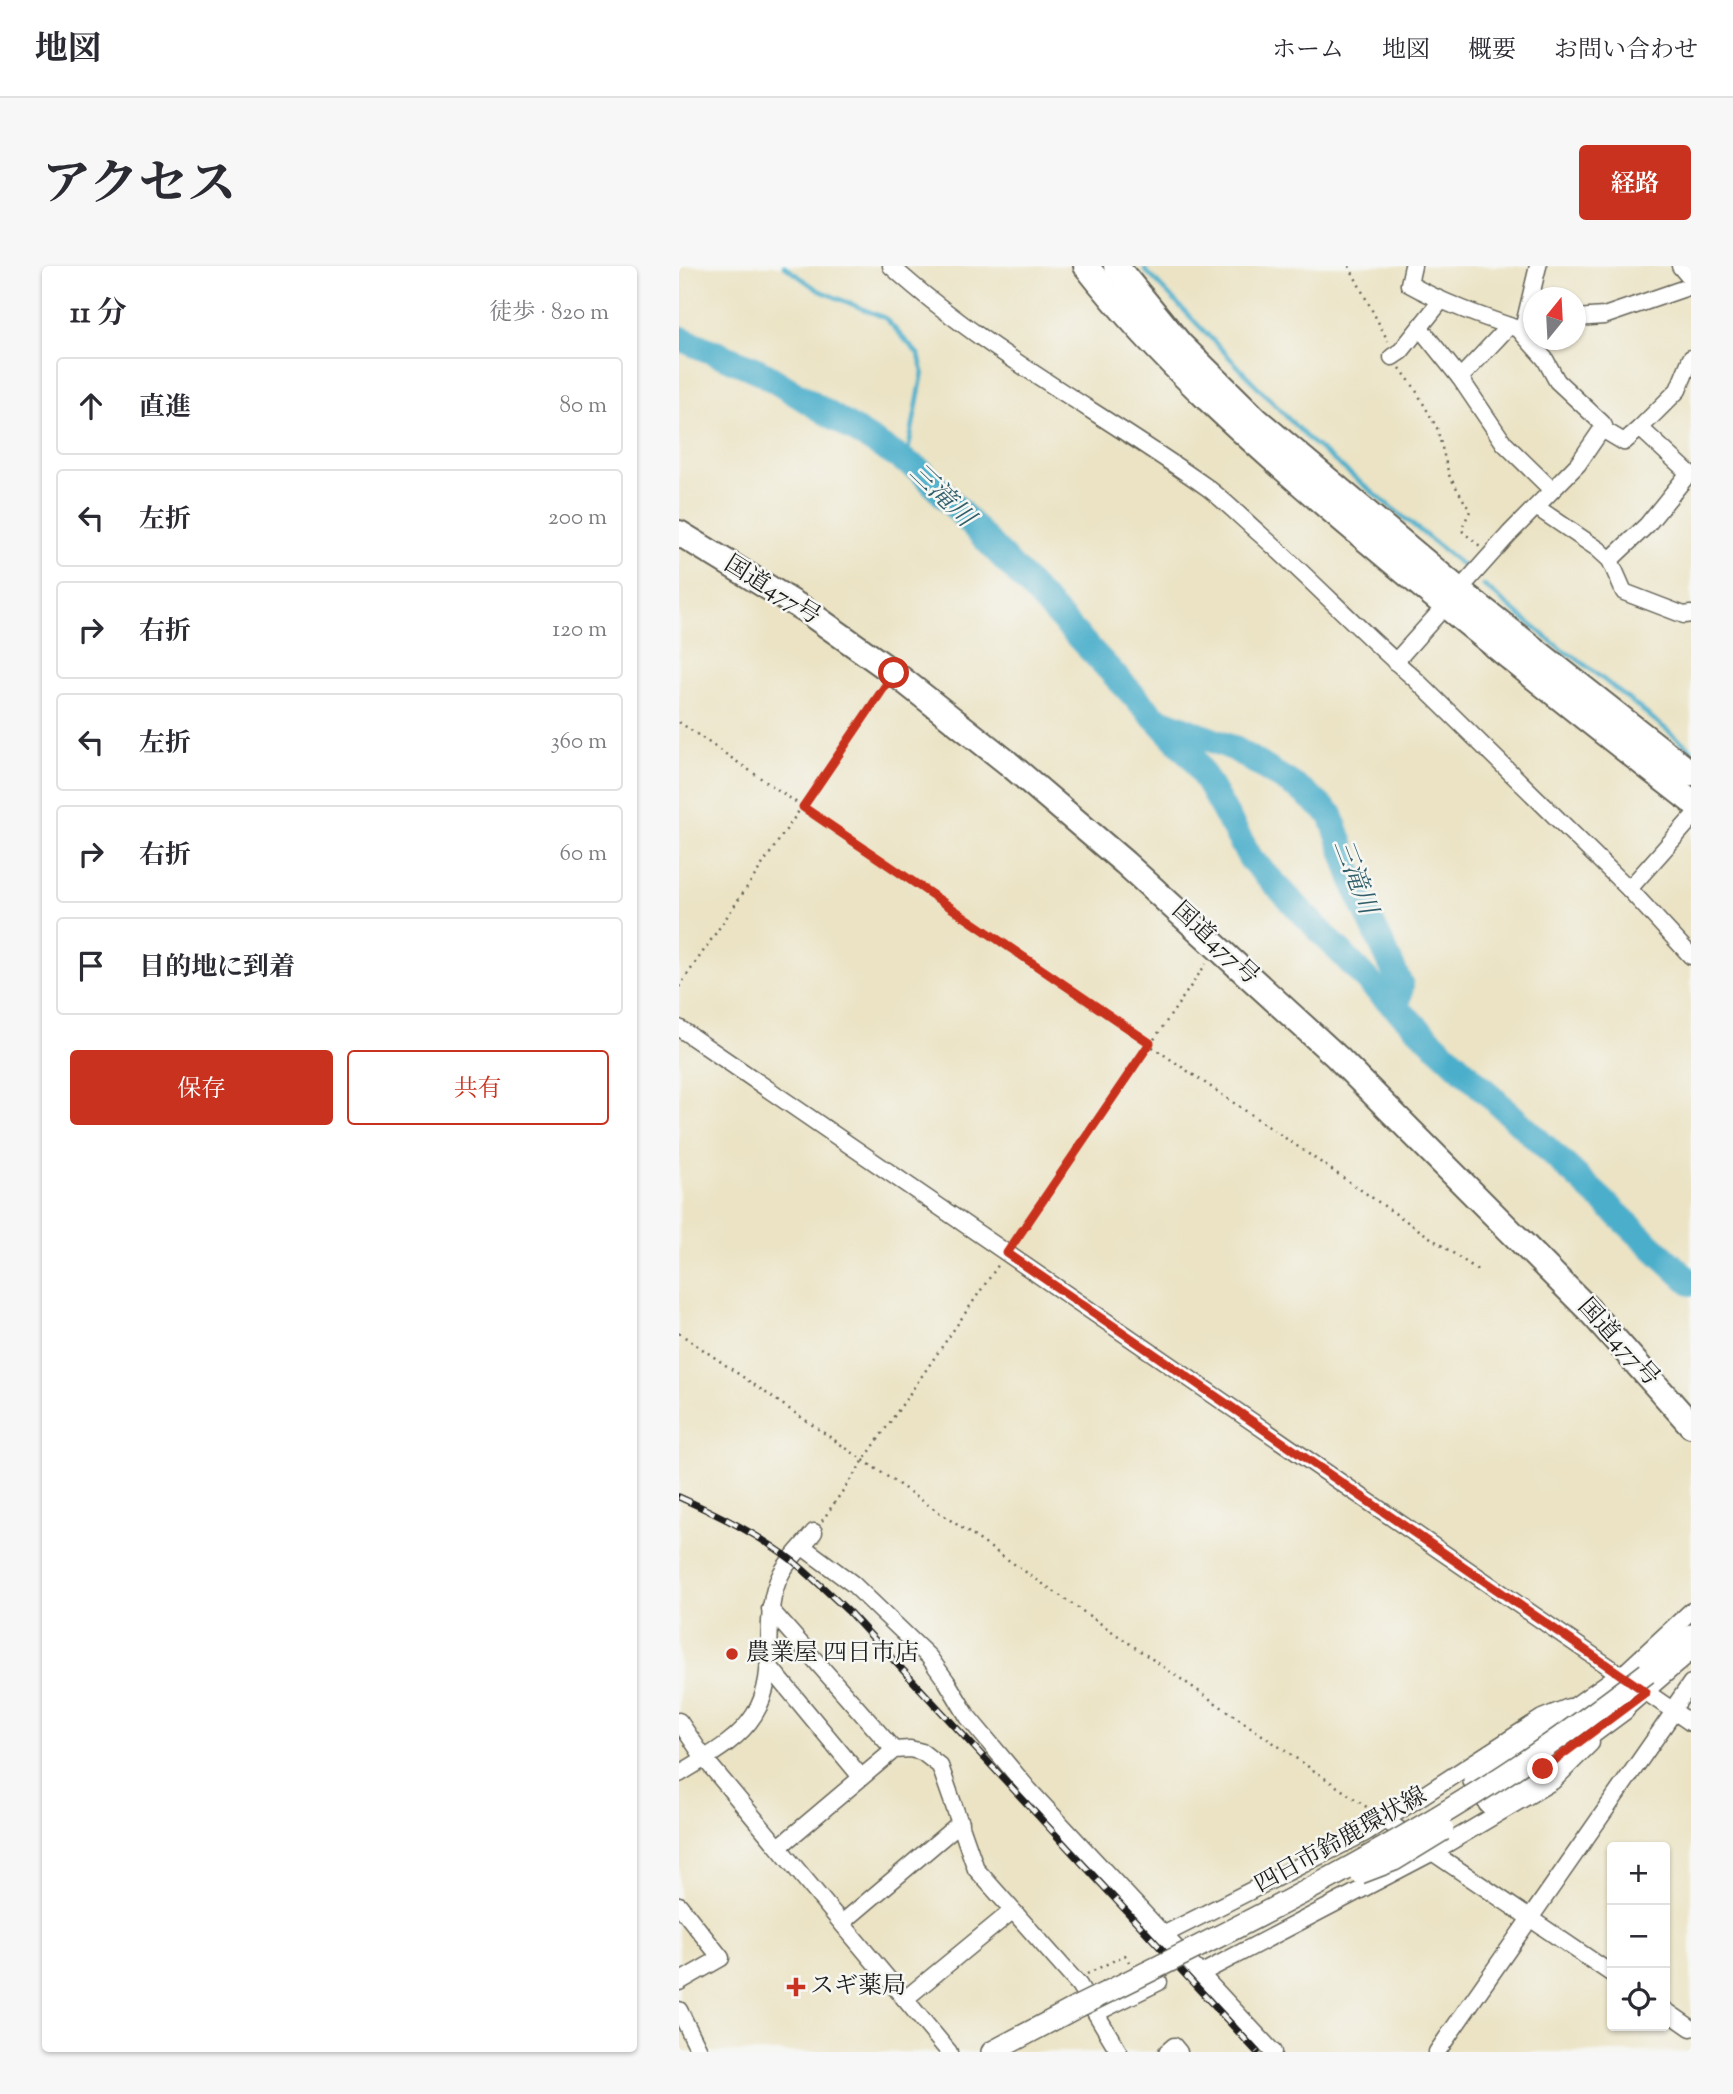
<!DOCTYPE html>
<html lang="ja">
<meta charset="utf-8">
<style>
body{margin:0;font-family:"Sorts Mill Goudy","Noto Serif JP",serif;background:#f7f7f7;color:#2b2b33}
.controls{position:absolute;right:21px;bottom:21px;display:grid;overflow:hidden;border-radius:7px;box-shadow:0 2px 5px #0004}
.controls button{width:63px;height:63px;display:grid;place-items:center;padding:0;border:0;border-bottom:2px solid #e1e1e2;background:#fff;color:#2b2b33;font:35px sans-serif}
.compass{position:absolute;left:844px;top:21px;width:63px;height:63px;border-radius:50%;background:#fff;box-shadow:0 2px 5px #0004;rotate:18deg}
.stop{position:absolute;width:21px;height:21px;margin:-16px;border:5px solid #c8321e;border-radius:50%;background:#fff}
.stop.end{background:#c8321e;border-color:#fff;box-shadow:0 2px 7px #0008}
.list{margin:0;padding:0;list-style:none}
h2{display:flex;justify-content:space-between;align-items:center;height:91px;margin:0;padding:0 28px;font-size:30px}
h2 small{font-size:23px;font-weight:400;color:#7c7c81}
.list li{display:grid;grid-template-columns:46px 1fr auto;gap:21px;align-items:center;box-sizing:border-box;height:98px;margin:0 14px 14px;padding:0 14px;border:2px solid #e1e1e2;border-radius:7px}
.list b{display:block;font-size:26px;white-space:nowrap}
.list em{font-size:23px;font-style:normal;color:#7c7c81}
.actions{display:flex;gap:14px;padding:21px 28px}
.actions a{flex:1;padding:16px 0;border:2px solid #c8321e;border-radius:7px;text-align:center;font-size:24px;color:#c8321e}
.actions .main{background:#c8321e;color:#fff}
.icon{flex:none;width:38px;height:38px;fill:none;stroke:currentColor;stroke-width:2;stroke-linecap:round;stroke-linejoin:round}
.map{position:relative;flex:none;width:1012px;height:1786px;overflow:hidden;border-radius:7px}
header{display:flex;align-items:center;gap:42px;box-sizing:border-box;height:98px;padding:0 35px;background:#fff;border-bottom:2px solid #e1e1e2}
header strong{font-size:33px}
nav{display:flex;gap:38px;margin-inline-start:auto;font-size:24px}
.intro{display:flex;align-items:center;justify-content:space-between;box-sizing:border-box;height:168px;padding:0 42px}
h1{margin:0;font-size:49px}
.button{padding:18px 32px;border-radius:7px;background:#c8321e;color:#fff;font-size:24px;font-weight:700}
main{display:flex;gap:42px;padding:0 42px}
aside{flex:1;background:#fff;border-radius:7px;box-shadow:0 2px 5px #0004}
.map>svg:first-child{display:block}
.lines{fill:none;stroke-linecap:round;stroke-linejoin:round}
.stream{stroke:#4bafcb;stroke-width:4.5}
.river{stroke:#4bafcb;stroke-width:26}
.minor-casing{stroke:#646257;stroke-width:19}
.major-casing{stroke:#646257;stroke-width:24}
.highway-casing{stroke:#646257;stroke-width:28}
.path{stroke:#646257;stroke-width:2.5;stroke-dasharray:2 5;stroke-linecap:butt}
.minor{stroke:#fff;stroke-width:16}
.major{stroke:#fff;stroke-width:21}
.highway{stroke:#fff;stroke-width:24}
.rail-casing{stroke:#1c1c1c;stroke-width:7}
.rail{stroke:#f6f6f2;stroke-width:4.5;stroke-dasharray:13;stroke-linecap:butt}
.major-bridge-casing{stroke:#646257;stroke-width:24;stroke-linecap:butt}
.major-bridge{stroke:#fff;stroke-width:21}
.route{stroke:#c8321e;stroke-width:9}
.poi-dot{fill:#c8321e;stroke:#f6f6f2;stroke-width:2.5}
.labels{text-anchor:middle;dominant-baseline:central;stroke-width:5;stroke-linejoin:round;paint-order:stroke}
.street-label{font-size:24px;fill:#1c1c1c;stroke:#f6f6f2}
.poi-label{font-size:24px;fill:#1c1c1c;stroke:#f6f6f2;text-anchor:start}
.water-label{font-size:26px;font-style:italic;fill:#315e6b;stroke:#f6f6f2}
</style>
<header>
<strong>地図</strong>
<nav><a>ホーム</a><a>地図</a><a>概要</a><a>お問い合わせ</a></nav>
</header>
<div class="intro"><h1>アクセス</h1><a class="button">経路</a></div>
<main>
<aside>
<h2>11 分<small>徒歩 · 820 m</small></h2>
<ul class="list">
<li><svg class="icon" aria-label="ahead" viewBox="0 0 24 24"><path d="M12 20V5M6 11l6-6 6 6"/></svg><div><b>直進</b></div><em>80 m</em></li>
<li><svg class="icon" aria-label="left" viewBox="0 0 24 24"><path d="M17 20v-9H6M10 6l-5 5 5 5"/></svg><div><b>左折</b></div><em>200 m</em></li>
<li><svg class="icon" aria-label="right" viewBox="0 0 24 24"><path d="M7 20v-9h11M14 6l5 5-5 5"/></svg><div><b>右折</b></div><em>120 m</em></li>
<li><svg class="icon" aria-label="left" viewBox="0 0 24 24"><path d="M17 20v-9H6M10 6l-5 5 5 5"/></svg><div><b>左折</b></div><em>360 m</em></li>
<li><svg class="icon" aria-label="right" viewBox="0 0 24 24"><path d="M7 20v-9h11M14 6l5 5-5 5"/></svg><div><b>右折</b></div><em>60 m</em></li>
<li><svg class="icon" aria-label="arrive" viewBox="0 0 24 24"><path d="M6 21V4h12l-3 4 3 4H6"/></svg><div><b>目的地に到着</b></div></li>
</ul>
<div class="actions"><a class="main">保存</a><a>共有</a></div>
</aside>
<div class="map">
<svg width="1012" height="1786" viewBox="0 0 1012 1786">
<rect width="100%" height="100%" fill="#f6f6f2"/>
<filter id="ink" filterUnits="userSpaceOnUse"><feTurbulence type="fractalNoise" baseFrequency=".0143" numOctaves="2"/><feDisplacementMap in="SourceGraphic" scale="14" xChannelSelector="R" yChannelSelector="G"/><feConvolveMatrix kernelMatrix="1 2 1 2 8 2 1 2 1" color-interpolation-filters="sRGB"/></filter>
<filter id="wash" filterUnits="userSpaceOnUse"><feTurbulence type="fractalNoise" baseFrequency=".00686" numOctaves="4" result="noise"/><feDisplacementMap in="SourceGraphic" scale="28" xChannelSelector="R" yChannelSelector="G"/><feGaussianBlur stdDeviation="1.57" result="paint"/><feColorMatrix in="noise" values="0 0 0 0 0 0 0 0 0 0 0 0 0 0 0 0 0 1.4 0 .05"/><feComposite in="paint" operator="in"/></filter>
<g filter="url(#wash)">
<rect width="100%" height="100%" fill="#ebe3c4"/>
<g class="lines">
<g class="stream">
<polyline points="105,0 139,24 206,52 240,89 244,106 227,196"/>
<polyline points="466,4 631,175 789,304"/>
<polyline points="804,319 884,385 896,391 1012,483"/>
</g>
<g class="river">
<polyline points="0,72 80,105 242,205 516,494 572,593 697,723 1012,1017"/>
<polyline points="482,454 556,483 625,526 652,549 679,627 722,720 718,743"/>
</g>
</g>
</g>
<g filter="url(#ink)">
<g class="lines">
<defs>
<g id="minor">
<path d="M212,0C308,87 424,147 529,222C547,236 564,253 581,268C634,315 682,366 736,413L950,623L1012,690"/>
<path d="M734,0L730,18C764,37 801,50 839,63"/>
<polyline points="859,0 843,67 866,93 878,115 923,157 925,160 923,163 945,176 961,162 1012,209"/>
<polyline points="1001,0 1012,13"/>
<polyline points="897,52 925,50 1012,20"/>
<polyline points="830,60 781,112 825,177 873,224"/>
<polyline points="741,62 781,112"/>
<polyline points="713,91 722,85 761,36"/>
<polyline points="961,162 999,124 1012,92"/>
<polyline points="857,241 919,283 931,294 945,326 1005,349 1012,348"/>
<polyline points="931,294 968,259 1010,207"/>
<polyline points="716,396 831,267 899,198 923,163"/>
<polyline points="950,623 1012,553"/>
<polyline points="0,762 1012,1457"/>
<polyline points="124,1281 174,1318 250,1391 268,1416 289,1451 350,1524 594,1786"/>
<polyline points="91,1343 215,1484"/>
<polyline points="91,1401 182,1511"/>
<polyline points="943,1409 1012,1345"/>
<polyline points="994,1443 1012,1417"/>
<polyline points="937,1451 1012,1386"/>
<polyline points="0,1455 25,1492 270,1786"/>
<path d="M0,1508C27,1491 58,1476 75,1449C103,1405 79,1353 102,1308C109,1294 125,1279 135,1266"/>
<polyline points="706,1554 933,1708"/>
<polyline points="100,1581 215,1484 231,1483 243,1486 261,1500 297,1603 400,1719 440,1786"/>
<polyline points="0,1639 42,1692 0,1716"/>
<polyline points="163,1657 282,1556"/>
<polyline points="484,1669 686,1567 863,1452 890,1441"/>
<polyline points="521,1708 754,1586 874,1515 912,1477"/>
<polyline points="226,1733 333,1645"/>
<polyline points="0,1744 21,1786"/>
<polyline points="986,1744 1012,1762"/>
<polyline points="417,1747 480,1716"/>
<polyline points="488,1786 495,1780 500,1786"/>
<polyline points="758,1786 996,1444"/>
</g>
<g id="major">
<polyline points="968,1407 1012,1369"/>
<polyline points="795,1515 943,1409"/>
<polyline points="810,1537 864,1503 945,1443"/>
<polyline points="313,1786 400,1740"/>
</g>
<g id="highway">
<path d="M407,0C482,96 574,177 666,256C779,352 895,444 1012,535"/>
<polyline points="437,0 501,78 579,155 781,325 1012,507"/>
<polyline points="0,267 126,344 215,407 329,497 446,597 658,791 910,1044 1012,1159"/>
</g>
</defs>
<use href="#minor" class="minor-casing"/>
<use href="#major" class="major-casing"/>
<use href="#highway" class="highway-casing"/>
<g class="path">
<polyline points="670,0 709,75"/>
<polyline points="721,102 735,121 758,162 770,209 791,245 783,262 784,266 801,280"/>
<polyline points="0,456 800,1005"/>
<polyline points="0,721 203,423"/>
<polyline points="336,975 527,698"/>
<polyline points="0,1067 692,1544"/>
<polyline points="143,1255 320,998"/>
<polyline points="408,1708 446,1689 450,1696"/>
</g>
<use href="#minor" class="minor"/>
<use href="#major" class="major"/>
<use href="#highway" class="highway"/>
<defs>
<path id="rail" d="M0,1231C40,1249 79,1268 114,1295C133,1311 152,1329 170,1346L578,1786"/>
</defs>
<use href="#rail" class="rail-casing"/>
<use href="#rail" class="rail"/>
<defs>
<g id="major-bridge">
<polyline points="681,1607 715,1594 764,1564"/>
<path d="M400,1740C534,1674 668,1608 794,1529C854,1492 912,1450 968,1407"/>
</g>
</defs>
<use href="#major-bridge" class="major-bridge-casing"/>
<use href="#major-bridge" class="major-bridge"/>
</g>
</g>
<g class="lines" filter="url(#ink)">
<polyline class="route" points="215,407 124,541 471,777 328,987 967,1426 864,1503"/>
</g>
<g class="poi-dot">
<circle cx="53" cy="1388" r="7"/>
<path d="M113.5 1710.5h7v7h7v7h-7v7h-7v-7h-7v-7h7z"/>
</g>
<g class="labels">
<g class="street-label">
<text transform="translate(93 325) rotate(32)">国道477号</text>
<text transform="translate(536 678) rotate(43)">国道477号</text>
<text transform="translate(939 1077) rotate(48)">国道477号</text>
<text transform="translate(662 1575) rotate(-29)">四日市鈴鹿環状線</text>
</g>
<g class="poi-label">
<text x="67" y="1388">農業屋 四日市店</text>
<text x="131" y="1721">スギ薬局</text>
</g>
<g class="water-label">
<text transform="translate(262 230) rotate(44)">三滝川</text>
<text transform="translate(675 611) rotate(69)">三滝川</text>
</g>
</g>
</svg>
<div class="controls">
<button>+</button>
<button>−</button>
<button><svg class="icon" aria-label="locate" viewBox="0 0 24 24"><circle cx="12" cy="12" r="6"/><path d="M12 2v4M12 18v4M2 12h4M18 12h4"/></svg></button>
</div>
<svg class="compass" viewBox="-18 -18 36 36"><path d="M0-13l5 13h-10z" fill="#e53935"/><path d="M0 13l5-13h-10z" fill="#7c7c81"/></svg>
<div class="stop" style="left:215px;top:407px"></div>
<div class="stop end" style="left:864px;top:1503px"></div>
</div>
</main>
